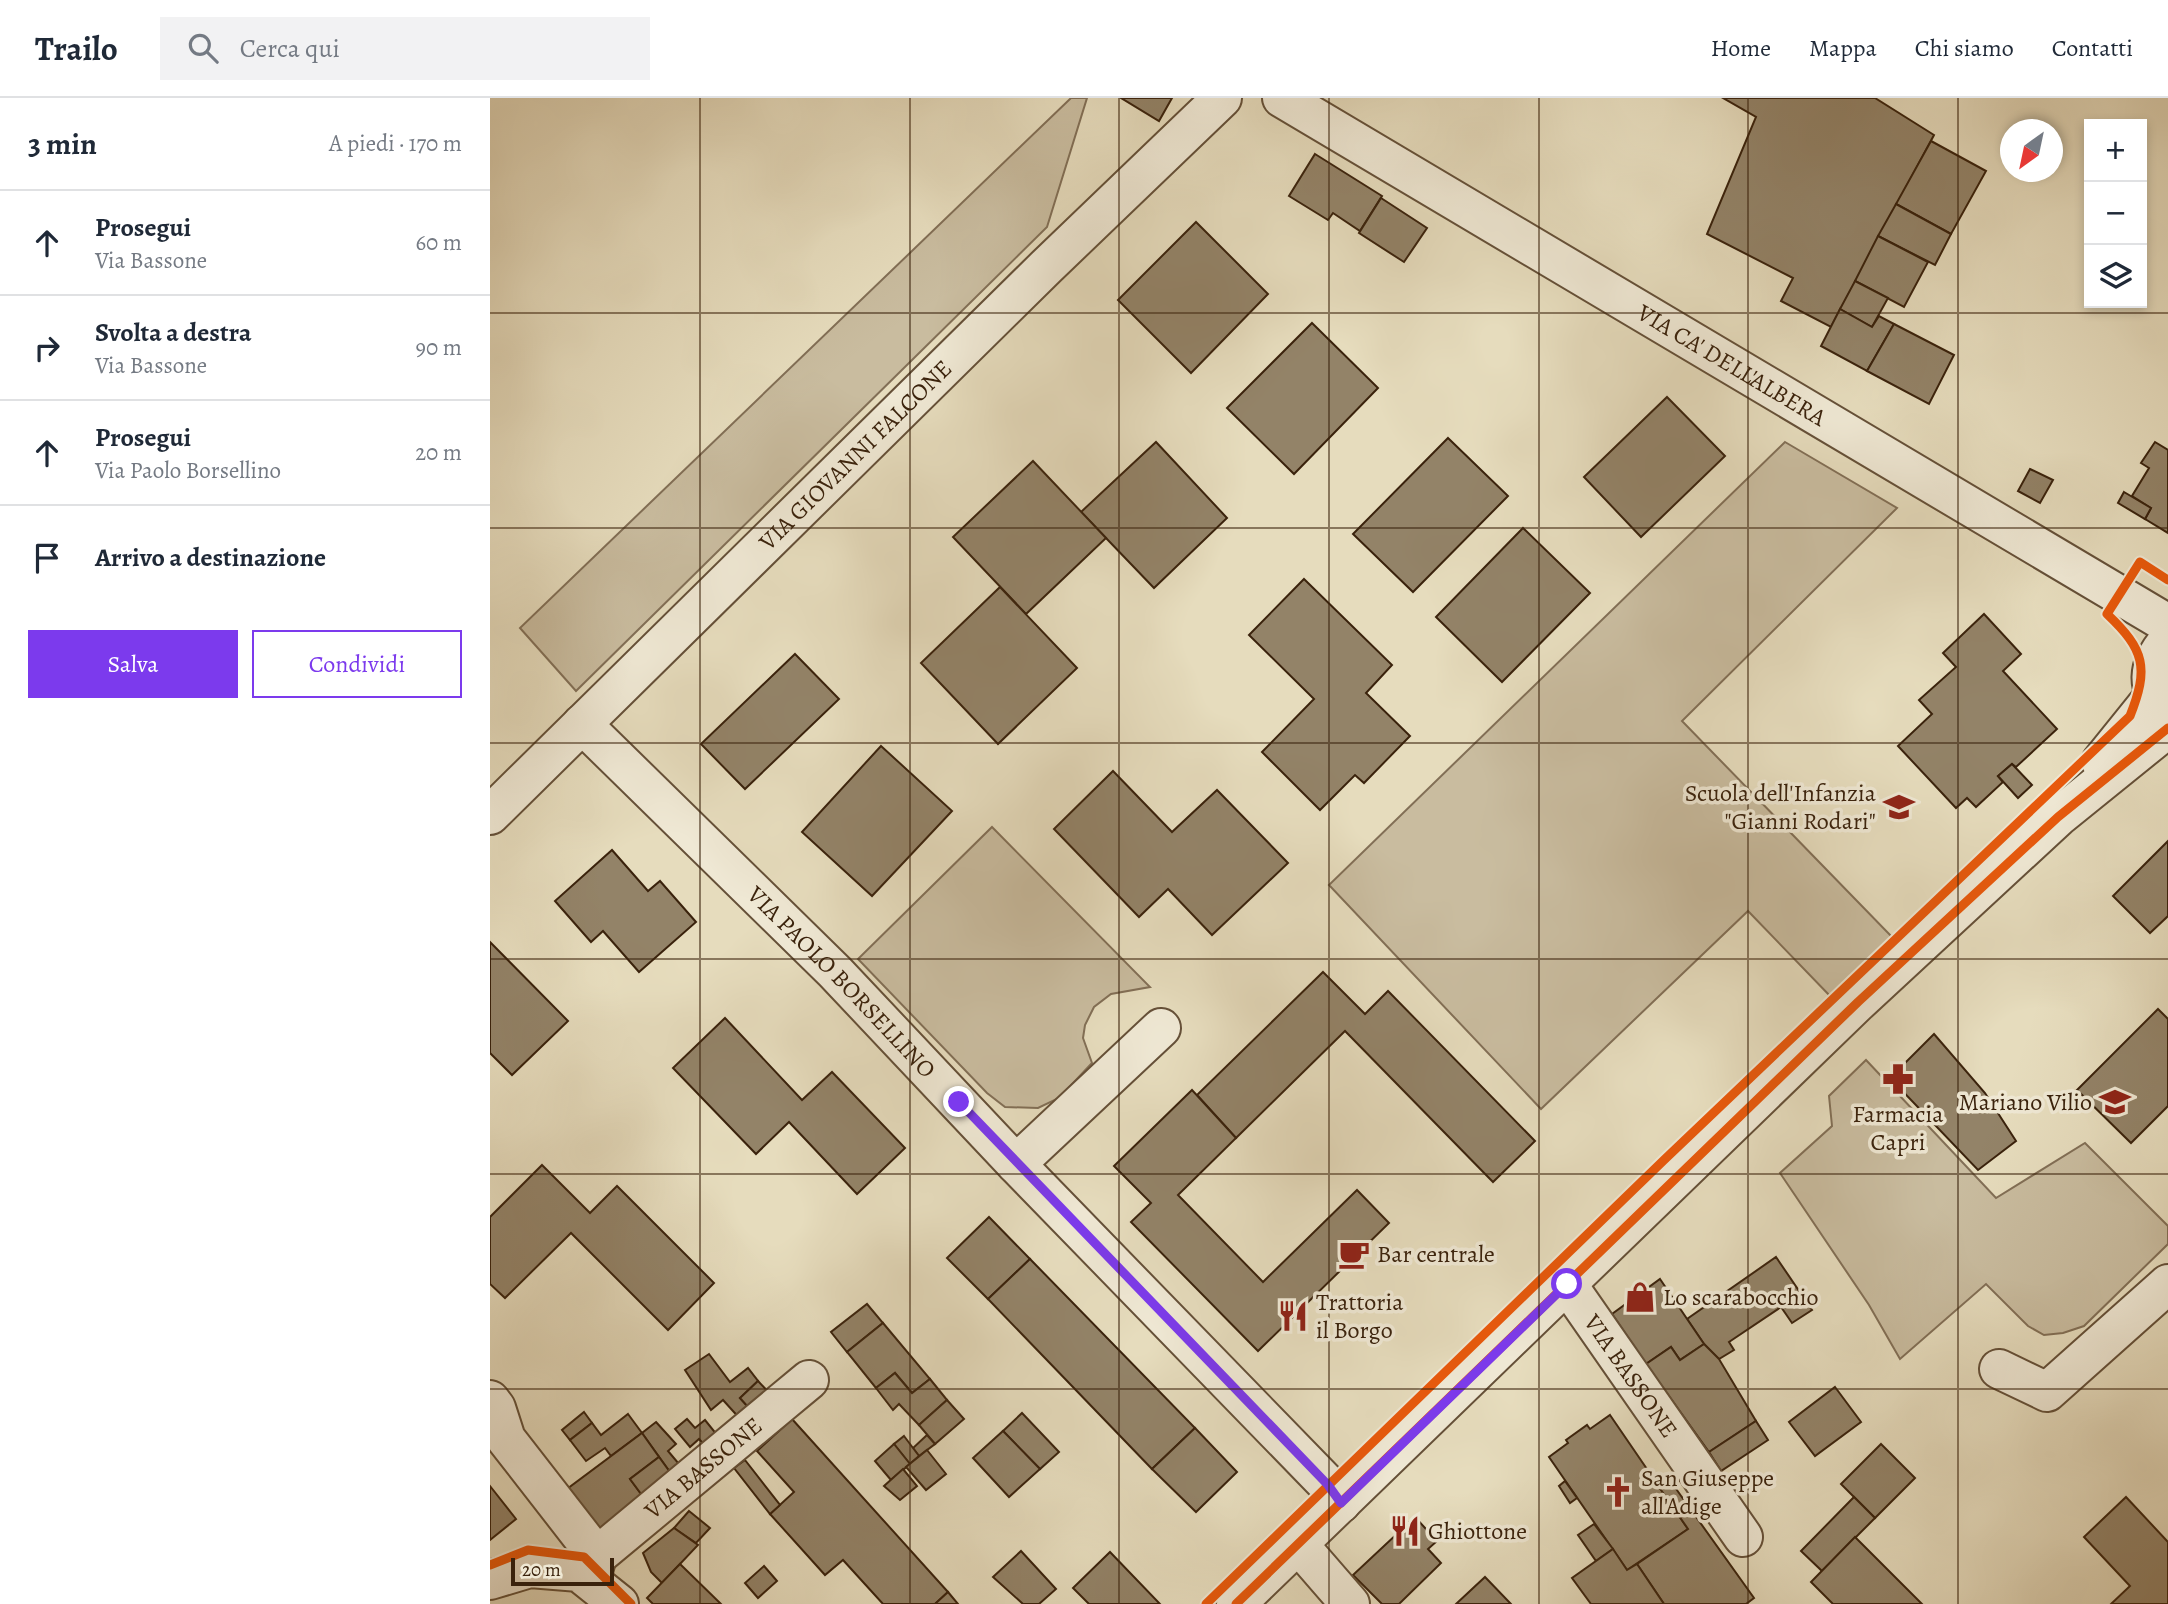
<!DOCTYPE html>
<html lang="it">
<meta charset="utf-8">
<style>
body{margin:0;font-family:Alegreya,serif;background:#f2f2f3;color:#1f2937}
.controls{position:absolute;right:21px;top:21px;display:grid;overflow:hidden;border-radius:0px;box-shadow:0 4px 10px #0003}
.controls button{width:63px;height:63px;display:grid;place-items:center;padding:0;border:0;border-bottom:2px solid #e0e1e3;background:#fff;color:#1f2937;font:35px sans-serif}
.compass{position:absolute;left:1510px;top:21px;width:63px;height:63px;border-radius:50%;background:#fff;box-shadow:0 4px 10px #0003;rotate:213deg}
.scale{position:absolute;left:21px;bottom:18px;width:103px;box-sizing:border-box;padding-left:7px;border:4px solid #3a220c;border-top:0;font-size:19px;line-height:24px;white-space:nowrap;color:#3a220c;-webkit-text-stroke:5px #efe8d4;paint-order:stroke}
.stop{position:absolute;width:21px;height:21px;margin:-16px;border:5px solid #7c3aed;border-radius:50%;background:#fff}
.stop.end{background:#7c3aed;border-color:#fff;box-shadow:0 2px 7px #0008}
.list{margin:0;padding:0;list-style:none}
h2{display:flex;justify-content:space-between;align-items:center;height:91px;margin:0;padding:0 28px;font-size:30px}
h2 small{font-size:23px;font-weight:400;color:#747a83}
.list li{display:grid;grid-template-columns:46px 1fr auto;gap:21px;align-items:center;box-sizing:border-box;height:105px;padding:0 28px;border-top:2px solid #e0e1e3}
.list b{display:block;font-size:26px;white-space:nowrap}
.list p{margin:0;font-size:23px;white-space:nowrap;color:#747a83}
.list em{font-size:23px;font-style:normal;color:#747a83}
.actions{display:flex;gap:14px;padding:21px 28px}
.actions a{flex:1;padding:16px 0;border:2px solid #7c3aed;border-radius:0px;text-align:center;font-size:24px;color:#7c3aed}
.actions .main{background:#7c3aed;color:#fff}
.icon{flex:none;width:38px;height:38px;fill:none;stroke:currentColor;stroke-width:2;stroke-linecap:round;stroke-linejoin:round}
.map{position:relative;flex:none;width:1678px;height:1506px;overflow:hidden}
header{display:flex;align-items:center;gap:42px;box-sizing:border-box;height:98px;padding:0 35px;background:#fff;border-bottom:2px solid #e0e1e3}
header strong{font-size:33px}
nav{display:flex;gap:38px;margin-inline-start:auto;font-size:24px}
.search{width:490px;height:63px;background:#f2f2f3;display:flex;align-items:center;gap:18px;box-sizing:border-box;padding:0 24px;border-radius:0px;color:#747a83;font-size:26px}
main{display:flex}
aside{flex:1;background:#fff}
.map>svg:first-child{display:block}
.green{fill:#c9bc9f;stroke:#826f56;stroke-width:2}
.building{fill:#938368;stroke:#3a220c;stroke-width:2}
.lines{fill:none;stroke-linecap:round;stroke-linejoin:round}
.minor-casing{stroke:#655038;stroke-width:42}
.minor{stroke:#efe8d4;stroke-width:38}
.cycleway-casing{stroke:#efe8d4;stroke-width:13}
.cycleway{stroke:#e8590c;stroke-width:9}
.route{stroke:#7c3aed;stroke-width:9}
.grid{fill:none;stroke:#3a220c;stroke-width:2;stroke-opacity:0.55}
.labels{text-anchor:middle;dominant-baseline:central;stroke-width:7;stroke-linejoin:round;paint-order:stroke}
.street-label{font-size:24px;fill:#3a220c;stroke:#efe8d4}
.poi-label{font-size:24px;fill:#3a220c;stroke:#efe8d4;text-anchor:start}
</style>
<header>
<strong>Trailo</strong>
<div class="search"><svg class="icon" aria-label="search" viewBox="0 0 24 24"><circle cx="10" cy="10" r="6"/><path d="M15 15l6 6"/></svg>Cerca qui</div>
<nav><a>Home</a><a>Mappa</a><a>Chi siamo</a><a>Contatti</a></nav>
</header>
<main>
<aside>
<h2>3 min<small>A piedi · 170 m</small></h2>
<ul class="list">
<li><svg class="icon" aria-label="ahead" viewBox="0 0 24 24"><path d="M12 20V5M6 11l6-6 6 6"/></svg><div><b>Prosegui</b><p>Via Bassone</p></div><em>60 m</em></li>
<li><svg class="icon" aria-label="right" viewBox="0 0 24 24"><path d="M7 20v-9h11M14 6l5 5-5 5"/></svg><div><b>Svolta a destra</b><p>Via Bassone</p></div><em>90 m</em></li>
<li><svg class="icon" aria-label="ahead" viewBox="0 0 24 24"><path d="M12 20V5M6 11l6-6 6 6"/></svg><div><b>Prosegui</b><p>Via Paolo Borsellino</p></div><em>20 m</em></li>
<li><svg class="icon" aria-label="arrive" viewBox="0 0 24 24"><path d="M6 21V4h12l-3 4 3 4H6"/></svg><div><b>Arrivo a destinazione</b></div></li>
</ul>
<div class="actions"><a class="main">Salva</a><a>Condividi</a></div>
</aside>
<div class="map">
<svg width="1678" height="1506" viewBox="0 0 1678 1506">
<rect width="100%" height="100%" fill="#e6dcbd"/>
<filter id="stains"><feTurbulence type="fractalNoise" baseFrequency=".00286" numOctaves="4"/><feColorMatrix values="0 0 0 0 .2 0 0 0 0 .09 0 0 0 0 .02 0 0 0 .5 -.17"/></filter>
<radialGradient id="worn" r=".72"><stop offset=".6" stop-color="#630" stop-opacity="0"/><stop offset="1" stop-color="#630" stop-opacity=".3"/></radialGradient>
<g class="green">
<polygon points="581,0 597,0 557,129 86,593 30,530"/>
<polygon points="1295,344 1407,410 1192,623 1403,840 1342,900 1258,813 1051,1011 839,787"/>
<polygon points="502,729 660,889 621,896 604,909 595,927 593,940 602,965 569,1000 548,1010 515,1009 497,995 368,861"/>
<polygon points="1376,962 1506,1100 1595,1045 1678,1128 1678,1146 1594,1228 1573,1235 1554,1237 1538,1228 1496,1186 1410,1261 1379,1207 1290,1075 1342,1028 1339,998"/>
</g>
<g class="building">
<polygon points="631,0 682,0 669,23"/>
<polygon points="1233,0 1385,0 1444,37 1341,229 1291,203 1303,180 1217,136 1266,19"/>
<polygon points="1441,43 1496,73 1461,136 1406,106"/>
<polygon points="825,56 892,98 870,133 843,115 838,122 799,98"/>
<polygon points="891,100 937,130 914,164 869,135"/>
<polygon points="1406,106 1461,136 1445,167 1388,138"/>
<polygon points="706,124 778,196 701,275 628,202"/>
<polygon points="1388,138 1438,164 1414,209 1365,183"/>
<polygon points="1365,183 1398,200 1382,229 1350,211"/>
<polygon points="1350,211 1382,229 1389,218 1404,226 1377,273 1331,248"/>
<polygon points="822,225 888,290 804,376 737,310"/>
<polygon points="1404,226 1464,257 1439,306 1377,273"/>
<polygon points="1177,299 1235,358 1151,439 1094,379"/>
<polygon points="958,340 1018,398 923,494 863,436"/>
<polygon points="666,344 737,420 664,490 591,414"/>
<polygon points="1665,344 1678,352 1678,435 1655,421 1661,410 1642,398 1659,370 1651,365"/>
<polygon points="543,363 616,440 536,516 463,439"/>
<polygon points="1540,371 1563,382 1550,405 1528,393"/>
<polygon points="1634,394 1661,410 1655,421 1628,405"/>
<polygon points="1033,430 1100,495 1012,584 946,519"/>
<polygon points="814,481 902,567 876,595 920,638 874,685 865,677 830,712 772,654 824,601 759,537"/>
<polygon points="510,489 587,570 508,646 431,565"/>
<polygon points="1494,516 1531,556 1513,573 1567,631 1526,669 1522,666 1508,678 1513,684 1486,709 1477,700 1466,710 1408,648 1442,616 1429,602 1466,569 1453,555"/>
<polygon points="305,556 349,601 255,691 211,646"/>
<polygon points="391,648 462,713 382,798 312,734"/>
<polygon points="1522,666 1542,687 1528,700 1508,678"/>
<polygon points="623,673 682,734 727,692 798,765 722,837 678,791 649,819 564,731"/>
<polygon points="1678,743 1678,818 1660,835 1623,798"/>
<polygon points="122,752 158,793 170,783 206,824 149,874 113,833 101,844 65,803"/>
<polygon points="0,844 78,923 22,977 0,955"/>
<polygon points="833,874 875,916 898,893 1045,1043 1003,1084 855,933 746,1040 707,997"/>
<polygon points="1668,911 1678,921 1678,1008 1641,1045 1587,992"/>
<polygon points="235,920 312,1002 342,974 415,1050 367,1096 299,1024 266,1056 183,970"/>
<polygon points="1444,936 1495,995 1526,1043 1488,1072 1400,980"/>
<polygon points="702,992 746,1040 688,1097 773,1184 867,1092 899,1125 768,1253 641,1124 661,1105 624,1068"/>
<polygon points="52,1067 100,1115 127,1088 224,1185 178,1232 81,1135 15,1200 0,1186 0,1119"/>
<polygon points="499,1119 540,1161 498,1201 457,1160"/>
<polygon points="1286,1159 1322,1212 1302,1225 1291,1209 1239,1244 1244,1252 1229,1261 1214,1246 1197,1221"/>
<polygon points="540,1161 705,1330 662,1371 498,1201"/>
<polygon points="1170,1181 1214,1246 1190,1262 1181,1249 1156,1266 1122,1216"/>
<polygon points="377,1206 393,1225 357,1254 341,1234"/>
<polygon points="393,1225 440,1281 422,1295 405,1275 386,1290 357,1254"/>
<polygon points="1214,1246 1229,1261 1266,1323 1219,1354 1156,1266 1181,1249 1190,1262"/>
<polygon points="219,1256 240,1284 258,1270 268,1283 250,1300 262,1313 252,1323 233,1302 221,1312 195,1272"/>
<polygon points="405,1275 422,1295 440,1281 457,1302 429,1327 409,1306 403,1312 386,1290"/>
<polygon points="268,1283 285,1301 266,1318 250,1300"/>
<polygon points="1345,1289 1371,1324 1325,1358 1299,1324"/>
<polygon points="457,1302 474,1321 445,1346 429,1327"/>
<polygon points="94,1314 102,1325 80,1342 72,1332"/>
<polygon points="532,1315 569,1354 550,1371 513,1333"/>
<polygon points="138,1316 152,1335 121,1358 115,1350 96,1363 80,1342 102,1325 111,1337"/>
<polygon points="1120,1317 1198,1431 1137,1472 1059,1359 1078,1345 1076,1342 1097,1327 1100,1331"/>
<polygon points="197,1321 205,1330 215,1322 232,1343 220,1353 209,1341 200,1349 185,1331"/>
<polygon points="302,1321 458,1494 445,1506 393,1506 353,1462 335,1477 280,1416 304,1394 267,1353"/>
<polygon points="1266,1323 1278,1342 1231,1373 1219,1354"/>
<polygon points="166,1324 186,1346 178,1353 195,1373 185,1381 152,1335"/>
<polygon points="705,1330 747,1374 706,1414 662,1371"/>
<polygon points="513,1333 550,1371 519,1399 483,1360"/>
<polygon points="152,1335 169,1359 140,1381 157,1404 114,1440 77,1391"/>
<polygon points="437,1337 445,1346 429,1358 423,1350"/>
<polygon points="414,1338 429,1358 420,1366 404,1346"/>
<polygon points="404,1346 420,1366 401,1382 385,1363"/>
<polygon points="1391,1346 1425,1380 1385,1420 1351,1386"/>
<polygon points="437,1352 456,1376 436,1392 416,1369"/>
<polygon points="169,1359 185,1381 157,1404 140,1381"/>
<polygon points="255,1362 290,1407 280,1416 244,1370"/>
<polygon points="413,1371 427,1388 410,1402 394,1388"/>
<polygon points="1179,1381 1264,1500 1256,1506 1174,1506 1147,1466 1198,1431 1169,1389"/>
<polygon points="1075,1383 1087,1400 1080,1405 1069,1388"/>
<polygon points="0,1388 26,1421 0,1442"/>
<polygon points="1364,1399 1385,1420 1332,1473 1311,1453"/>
<polygon points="1636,1399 1678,1444 1678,1506 1621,1506 1640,1488 1594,1439"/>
<polygon points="199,1413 220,1430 206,1445 184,1430"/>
<polygon points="925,1419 947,1443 938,1451 951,1465 909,1506 892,1506 863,1477"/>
<polygon points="1104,1426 1123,1451 1106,1463 1088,1437"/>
<polygon points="184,1430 208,1447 172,1485 161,1474 153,1455"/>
<polygon points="1365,1439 1432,1506 1343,1506 1321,1484"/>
<polygon points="1123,1451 1137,1472 1147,1466 1174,1506 1101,1506 1082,1480"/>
<polygon points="531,1453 566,1491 549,1506 533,1506 503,1479"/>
<polygon points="620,1454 670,1506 599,1506 583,1490"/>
<polygon points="190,1466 231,1506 163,1506 157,1500"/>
<polygon points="274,1468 287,1483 268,1500 255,1485"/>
<polygon points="995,1479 1021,1506 966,1506"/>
<polygon points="458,1494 468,1506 445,1506"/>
</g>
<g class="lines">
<defs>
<g id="minor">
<path id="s1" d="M792,0L1678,526"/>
<path d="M1678,543C1657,567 1655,591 1678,614"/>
<path id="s2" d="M92,626L345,874L526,1066L838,1387L851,1405"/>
<polyline points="1611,664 1665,597"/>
<path id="s3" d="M0,717L556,169L732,0"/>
<polyline points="526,1066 671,930"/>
<path id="s4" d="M1077,1186L1253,1439"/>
<polyline points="1509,1271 1557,1294 1678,1186"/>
<polyline points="0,1302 6,1310 16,1341 107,1458 101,1481"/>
<polyline points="808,1446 860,1506"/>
<path id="s5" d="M107,1458L319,1282"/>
<polyline points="0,1482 40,1470 89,1474 129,1506"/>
<polyline points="746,1506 1368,904 1568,719 1678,630"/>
</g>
</defs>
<use href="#minor" class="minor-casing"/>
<use href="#minor" class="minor"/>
<defs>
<g id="cycleway">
<polyline points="0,1467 38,1452 94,1459 141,1506"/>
<path d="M716,1506L1174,1062L1640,618C1659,570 1655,552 1617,516L1650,464L1678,482"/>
<polyline points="746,1506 1368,904 1568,719 1678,630"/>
</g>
</defs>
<use href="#cycleway" class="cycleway-casing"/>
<use href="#cycleway" class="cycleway"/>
</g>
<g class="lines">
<polyline class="route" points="469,1004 838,1387 851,1405 1077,1186"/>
</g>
<path class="grid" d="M210,0V1506M420,0V1506M629,0V1506M839,0V1506M1049,0V1506M1258,0V1506M1468,0V1506M0,215H1678M0,430H1678M0,645H1678M0,861H1678M0,1076H1678M0,1291H1678"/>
<defs>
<symbol id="school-bare" viewBox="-9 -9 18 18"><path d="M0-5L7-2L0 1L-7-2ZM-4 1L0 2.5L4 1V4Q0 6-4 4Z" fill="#8f2418" stroke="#efe8d4" stroke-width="2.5" paint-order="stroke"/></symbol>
<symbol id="pharmacy-bare" viewBox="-9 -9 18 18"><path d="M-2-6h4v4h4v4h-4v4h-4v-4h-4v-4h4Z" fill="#8f2418" stroke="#efe8d4" stroke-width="2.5" paint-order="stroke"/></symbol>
<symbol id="cafe-bare" viewBox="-9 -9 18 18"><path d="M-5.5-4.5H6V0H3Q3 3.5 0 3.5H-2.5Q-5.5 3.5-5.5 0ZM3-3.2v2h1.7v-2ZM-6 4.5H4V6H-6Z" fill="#8f2418" stroke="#efe8d4" stroke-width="2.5" paint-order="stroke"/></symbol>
<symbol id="shop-bare" viewBox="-9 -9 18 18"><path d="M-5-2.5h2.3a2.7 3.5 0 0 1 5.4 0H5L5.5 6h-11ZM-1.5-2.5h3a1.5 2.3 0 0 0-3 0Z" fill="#8f2418" stroke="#efe8d4" stroke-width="2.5" paint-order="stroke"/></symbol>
<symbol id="restaurant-bare" viewBox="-9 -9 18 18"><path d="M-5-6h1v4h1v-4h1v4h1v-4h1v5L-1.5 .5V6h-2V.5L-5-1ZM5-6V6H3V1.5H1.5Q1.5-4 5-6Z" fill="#8f2418" stroke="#efe8d4" stroke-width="2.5" paint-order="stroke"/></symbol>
<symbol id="church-bare" viewBox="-9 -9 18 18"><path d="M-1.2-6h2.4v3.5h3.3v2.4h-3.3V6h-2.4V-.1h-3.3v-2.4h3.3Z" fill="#8f2418" stroke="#efe8d4" stroke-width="2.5" paint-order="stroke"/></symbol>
</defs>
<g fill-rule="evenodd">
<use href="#school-bare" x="1387" y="687" width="44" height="44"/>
<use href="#pharmacy-bare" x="1386" y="959" width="44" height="44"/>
<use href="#school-bare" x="1603" y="982" width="44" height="44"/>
<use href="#cafe-bare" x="842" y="1134" width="44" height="44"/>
<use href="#shop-bare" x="1128" y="1177" width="44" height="44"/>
<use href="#restaurant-bare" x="781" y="1196" width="44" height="44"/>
<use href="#church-bare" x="1106" y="1372" width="44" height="44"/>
<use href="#restaurant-bare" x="893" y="1411" width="44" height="44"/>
</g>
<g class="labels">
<g class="street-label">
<text stroke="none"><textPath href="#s1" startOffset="523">VIA CA' DELL'ALBERA</textPath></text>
<text stroke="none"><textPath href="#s3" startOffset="513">VIA GIOVANNI FALCONE</textPath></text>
<text stroke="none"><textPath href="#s2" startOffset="366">VIA PAOLO BORSELLINO</textPath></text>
<text stroke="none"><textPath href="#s4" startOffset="112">VIA BASSONE</textPath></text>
<text stroke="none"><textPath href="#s5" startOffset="138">VIA BASSONE</textPath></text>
</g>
<g class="poi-label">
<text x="1386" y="695" text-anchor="end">Scuola dell'Infanzia<tspan x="1386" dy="28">"Gianni Rodari"</tspan></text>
<text x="1602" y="1004" text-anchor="end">Mariano Vilio</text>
<text x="1408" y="1016" text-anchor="middle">Farmacia<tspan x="1408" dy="28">Capri</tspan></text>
<text x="887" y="1156">Bar centrale</text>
<text x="1173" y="1199">Lo scarabocchio</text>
<text x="826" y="1204">Trattoria<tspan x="826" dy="28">il Borgo</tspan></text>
<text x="1151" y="1380">San Giuseppe<tspan x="1151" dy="28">all'Adige</tspan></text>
<text x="938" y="1433">Ghiottone</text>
</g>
</g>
<rect width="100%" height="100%" filter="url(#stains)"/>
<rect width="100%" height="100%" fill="url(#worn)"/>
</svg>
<div class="controls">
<button>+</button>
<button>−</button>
<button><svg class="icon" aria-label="layers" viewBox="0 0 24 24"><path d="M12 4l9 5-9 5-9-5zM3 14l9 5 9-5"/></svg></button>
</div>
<svg class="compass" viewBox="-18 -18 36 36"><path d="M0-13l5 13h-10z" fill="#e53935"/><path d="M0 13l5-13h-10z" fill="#747a83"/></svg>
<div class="scale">20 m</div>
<div class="stop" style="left:1077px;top:1186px"></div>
<div class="stop end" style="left:469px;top:1004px"></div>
</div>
</main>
